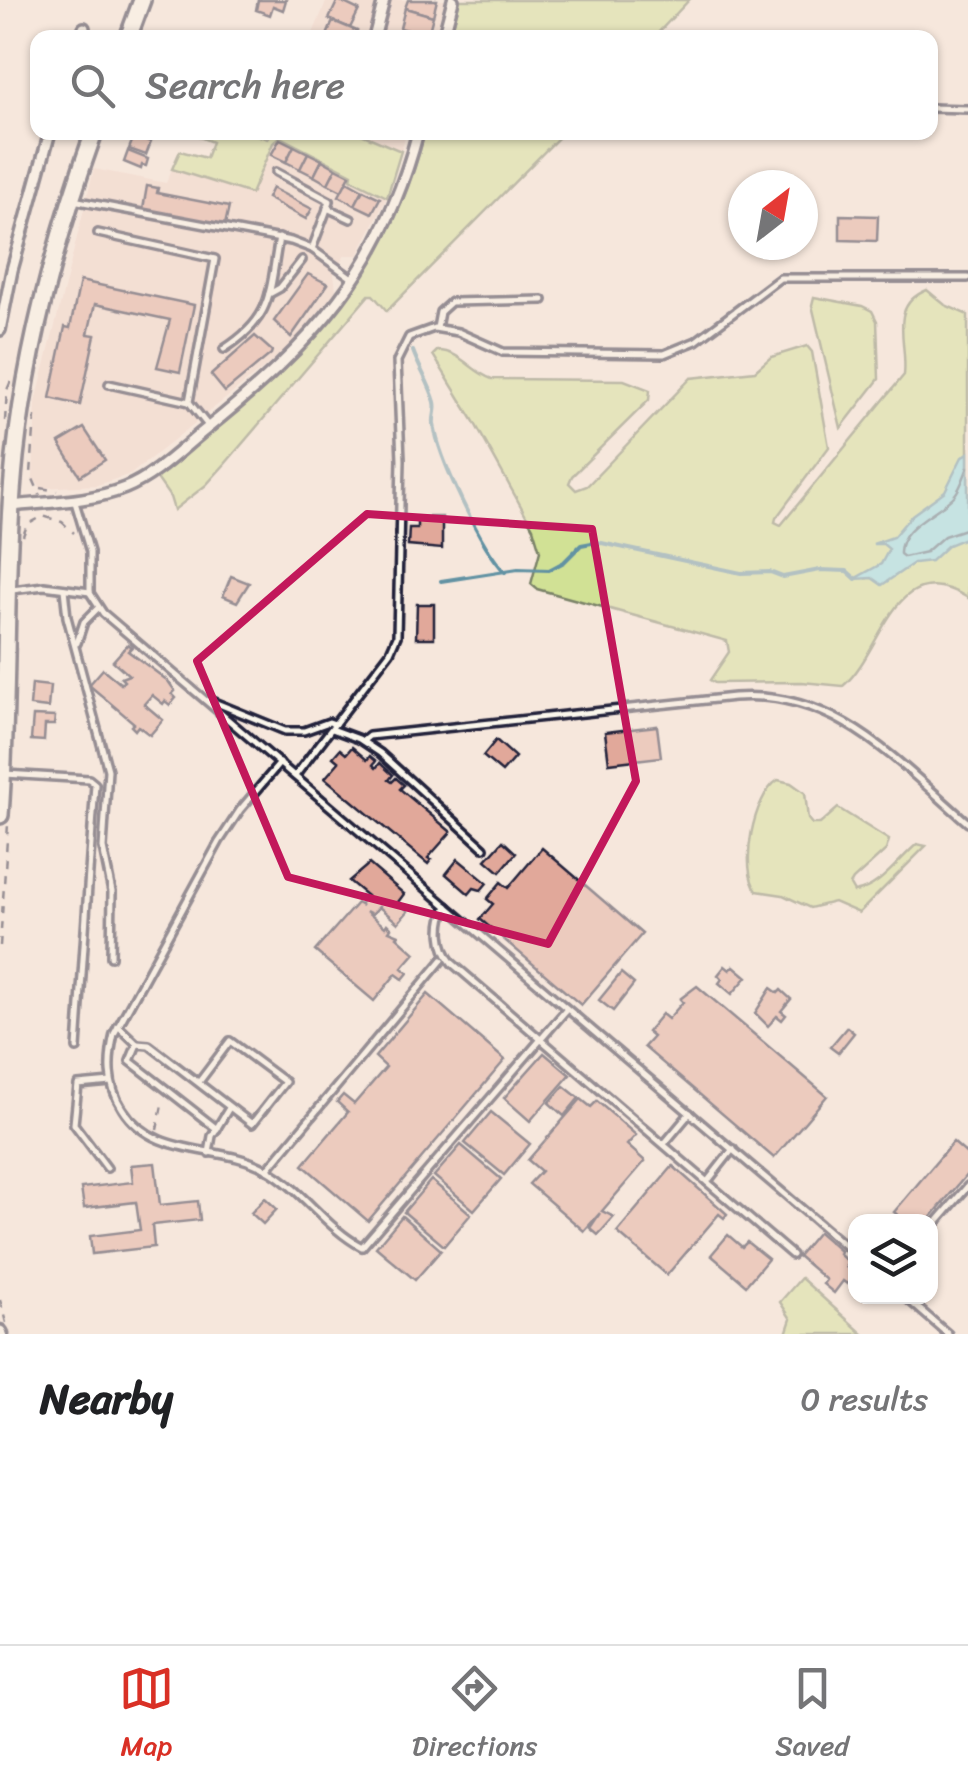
<!DOCTYPE html>
<style>
body{margin:0;font-family:Sriracha,sans-serif;background:#f2f2f2;color:#202124}
.controls{position:absolute;right:30px;bottom:30px;display:grid;overflow:hidden;border-radius:20px;box-shadow:0 2px 8px #0004}
.controls button{width:90px;height:90px;display:grid;place-items:center;padding:0;border:0;border-bottom:2px solid #e0e0e0;background:#fff;color:#202124;font:50px sans-serif}
.compass{position:absolute;left:728px;top:170px;width:90px;height:90px;border-radius:50%;background:#fff;box-shadow:0 2px 8px #0004;rotate:31deg}
.list{margin:0;padding:0;list-style:none}
h2{display:flex;justify-content:space-between;align-items:center;height:130px;margin:0;padding:0 40px;font-size:42px}
h2 small{font-size:32px;font-weight:400;color:#757577}
.icon{flex:none;width:55px;height:55px;fill:none;stroke:currentColor;stroke-width:2;stroke-linecap:round;stroke-linejoin:round}
.map{position:relative;flex:none;width:968px;height:1334px;overflow:hidden}
.search{position:absolute;background:#fff;box-shadow:0 2px 8px #0004;left:30px;right:30px;top:30px;height:110px;display:flex;align-items:center;gap:25px;box-sizing:border-box;padding:0 35px;border-radius:20px;color:#757577;font-size:38px}
.sheet{height:310px;background:#fff}
nav{display:flex;justify-content:space-around;align-items:center;box-sizing:border-box;height:140px;border-top:2px solid #e0e0e0;background:#fff;font-size:28px;color:#757577}
nav a{display:grid;justify-items:center;gap:5px}
nav .on{color:#d93025}
.map>svg:first-child{display:block}
.built{fill:#f0d4c8}
.green{fill:#d1e195;stroke:#7a8268;stroke-width:2.5}
.water{fill:#8ddde8;stroke:#6292a3;stroke-width:2.5}
.lines{fill:none;stroke-linecap:round;stroke-linejoin:round}
.shore{stroke:#4d6d80;stroke-width:2.5}
.stream{stroke:#6292a3;stroke-width:4}
.building{fill:#e1a89a;stroke:#22223b;stroke-width:2.5}
.service-casing{stroke:#22223b;stroke-width:12}
.minor-casing{stroke:#22223b;stroke-width:16}
.tertiary-casing{stroke:#22223b;stroke-width:19}
.primary-casing{stroke:#22223b;stroke-width:22}
.path{stroke:#22223b;stroke-width:2.5;stroke-dasharray:8 8;stroke-linecap:butt}
.service{stroke:#fbf7ec;stroke-width:5}
.minor{stroke:#fbf7ec;stroke-width:9}
.tertiary{stroke:#fbf7ec;stroke-width:11}
.primary{stroke:#fbf7ec;stroke-width:15}
.marked{fill:none;stroke:#c2185b;stroke-width:8;stroke-linejoin:round}
</style>
<div class="map">
<svg width="968" height="1334" viewBox="0 0 968 1334">
<rect width="100%" height="100%" fill="#f6e7dc"/>
<filter id="ink" filterUnits="userSpaceOnUse"><feTurbulence type="fractalNoise" baseFrequency=".01" numOctaves="2"/><feDisplacementMap in="SourceGraphic" scale="20" xChannelSelector="R" yChannelSelector="G"/><feConvolveMatrix kernelMatrix="1 2 1 2 8 2 1 2 1" color-interpolation-filters="sRGB"/></filter>
<g filter="url(#ink)">
<g class="built">
<polygon points="327,0 445,0 434,37 311,38"/>
<polygon points="272,133 406,133 401,151 392,158 387,197 358,255 345,255 334,274 336,290 298,338 275,359 131,474 97,485 41,488 33,478 36,402 94,169 166,183 172,169 246,192"/>
</g>
<g class="green">
<polygon points="460,0 689,0 654,37 450,37"/>
<polygon points="202,133 251,133 268,139 272,133 359,133 401,151 387,197 351,179 352,174 280,137 273,143 251,194 172,169 180,151 206,158 212,142 200,137"/>
<path d="M425,133H563L387,311L373,295H369L225,464L206,485L174,510L170,497L156,477C287,371 379,304 425,133Z"/>
<path d="M927,290L945,305L968,315V500L866,579L968,508V598C893,552 884,651 843,686L802,682L715,683L710,680L729,652L727,641L537,589L531,584L540,551L533,528L473,420L433,355L437,351C459,350 472,372 492,379L624,380L650,390L649,400L572,476L569,483L576,490L587,486L691,378L755,371L771,357L807,346L812,352L829,447L776,518L775,522L781,525L904,375C908,342 887,306 927,290Z"/>
<polygon points="814,297 862,306 872,311 877,321 879,379 841,428 812,305"/>
<path d="M778,780L791,783L805,793L808,819L812,824H820L838,808L889,840L886,850L853,880L850,885L854,892C880,888 898,860 917,844L926,846L859,913L834,902L810,908L783,895L757,891C739,869 753,796 778,780Z"/>
<polygon points="801,1278 863,1334 786,1334 791,1319 780,1302"/>
</g>
<polygon class="water" points="968,453 968,537 948,545 931,561 914,563 882,585 872,578 854,579 881,564 889,549 883,544 873,544 893,537 912,515 945,491 962,457"/>
<g class="lines">
<path class="shore" d="M968,467C964,477 961,488 954,496C937,514 899,526 900,554L904,557L926,552L944,536L968,528"/>
<g class="stream">
<path d="M413,351C419,368 430,384 435,402C437,411 433,415 434,424C438,457 482,549 505,572"/>
<polyline points="441,581 518,569 549,570 564,562 581,545 597,542 741,573 770,572 783,577 820,570 847,571 856,579"/>
</g>
</g>
<g class="building">
<polygon points="258,0 286,0 283,10 273,6 270,15 256,10"/>
<polygon points="338,0 359,10 350,28 329,19"/>
<polygon points="408,0 437,0 433,16 405,8"/>
<polygon points="405,8 433,16 428,35 400,28"/>
<polygon points="333,21 357,31 354,38 326,38"/>
<polygon points="134,136 151,142 146,155 129,149"/>
<polygon points="280,139 294,146 286,162 271,155"/>
<polygon points="294,146 308,153 300,169 286,162"/>
<polygon points="128,151 148,159 146,166 142,165 141,169 124,162"/>
<polygon points="308,153 322,160 314,176 300,169"/>
<polygon points="322,160 336,168 328,184 314,176"/>
<polygon points="336,168 350,175 342,191 328,184"/>
<polygon points="347,181 363,190 355,205 339,196"/>
<polygon points="147,186 158,188 157,193 229,207 225,225 143,209"/>
<polygon points="272,188 312,209 306,219 267,198"/>
<polygon points="363,190 380,198 372,213 355,205"/>
<polygon points="840,215 878,216 877,241 840,240"/>
<polygon points="308,274 328,284 291,337 274,321"/>
<polygon points="80,281 194,305 180,372 157,367 170,320 95,304 88,334 95,335 80,405 50,398 65,327 70,328"/>
<polygon points="255,336 272,351 271,354 225,392 211,375"/>
<polygon points="84,428 105,460 80,476 59,443"/>
<polygon points="417,517 442,517 442,549 408,546 409,528 417,528"/>
<polygon points="231,576 249,583 237,602 223,596"/>
<polygon points="417,604 434,604 434,638 416,638"/>
<polygon points="128,644 132,647 128,651 168,681 175,691 172,694 176,698 170,705 165,701 163,704 152,695 144,704 163,720 150,735 138,726 135,730 131,726 134,723 89,685 103,669 121,684 124,681 121,678 129,675 113,661"/>
<polygon points="32,684 50,686 48,708 30,706"/>
<polygon points="33,716 55,717 54,725 45,725 44,741 31,740"/>
<polygon points="657,726 661,757 609,763 605,732"/>
<polygon points="496,740 515,757 502,772 483,756"/>
<polygon points="352,747 367,760 370,756 376,761 373,765 376,768 380,763 393,775 389,780 392,782 396,778 404,785 400,789 451,832 428,858 431,860 428,864 325,778 339,762 333,757 340,749 346,754"/>
<polygon points="503,841 516,853 500,872 486,860"/>
<polygon points="542,848 642,934 581,1005 480,919 493,904 487,899 501,882 508,888"/>
<polygon points="458,859 487,883 481,890 474,888 469,894 446,874"/>
<polygon points="369,864 404,894 398,902 408,911 398,923 379,907 372,914 366,911 385,927 387,924 391,928 389,931 399,935 397,937 415,953 402,968 408,973 403,979 396,974 374,1001 315,951 357,903 362,906 360,904 367,896 349,881"/>
<polygon points="725,966 730,970 734,966 747,977 732,994 719,983 722,979 718,975"/>
<polygon points="621,973 634,984 613,1011 599,1000"/>
<polygon points="697,986 827,1096 774,1158 644,1047 653,1037 647,1032 662,1014 668,1019 683,1002 680,999"/>
<polygon points="771,988 778,993 781,990 791,999 781,1011 786,1015 782,1020 777,1016 768,1026 755,1013"/>
<polygon points="428,994 505,1060 368,1221 303,1165 348,1112 337,1102 343,1095 354,1104 386,1067 375,1057"/>
<polygon points="847,1027 854,1033 838,1053 830,1047"/>
<polygon points="544,1053 570,1075 530,1121 504,1098"/>
<polygon points="564,1086 579,1098 564,1116 549,1103"/>
<polygon points="581,1099 591,1107 597,1101 636,1135 627,1145 645,1161 602,1211 614,1217 598,1235 590,1228 600,1213 584,1231 529,1184 541,1171 528,1160"/>
<polygon points="491,1112 530,1144 504,1175 465,1143"/>
<polygon points="953,1142 968,1155 968,1173 927,1222 906,1222 894,1212"/>
<polygon points="461,1145 501,1179 474,1210 434,1176"/>
<polygon points="155,1163 160,1205 198,1201 200,1220 152,1225 154,1247 92,1254 90,1236 140,1230 136,1202 84,1208 81,1188 133,1182 131,1165"/>
<polygon points="673,1166 727,1214 724,1218 719,1214 667,1275 617,1232"/>
<polygon points="431,1180 471,1214 444,1246 404,1212"/>
<polygon points="265,1198 277,1209 263,1224 251,1213"/>
<polygon points="402,1216 441,1250 415,1280 376,1247"/>
<polygon points="818,1232 840,1251 839,1254 849,1263 846,1267 856,1275 847,1284 843,1281 834,1293 823,1284 826,1280 798,1256"/>
<polygon points="728,1235 742,1247 747,1242 768,1259 746,1285 711,1255"/>
</g>
<g class="lines">
<defs>
<g id="service">
<polyline points="930,108 968,109"/>
<polyline points="276,172 330,201 312,249"/>
<polyline points="73,200 291,241 312,249 352,278"/>
<polyline points="327,208 351,219"/>
<polyline points="98,233 215,259 189,402"/>
<polyline points="269,294 280,288 302,260"/>
<polyline points="437,328 440,312 451,302 543,300"/>
<path d="M224,349C274,317 269,292 279,238"/>
<polyline points="109,384 189,402 209,427"/>
<polyline points="75,502 90,552 90,593 103,613 856,1255"/>
<polyline points="64,589 67,617 108,770 103,848 112,892 111,957"/>
<polyline points="12,590 44,586 90,592"/>
<polyline points="77,643 84,622 98,608"/>
<polyline points="209,700 285,731 304,731 329,722 335,724"/>
<polyline points="332,729 359,739 380,753 484,848"/>
<path d="M363,741L369,736L734,697C836,689 897,762 968,823"/>
<path d="M280,763L240,810L219,842L114,1034C108,1060 107,1085 122,1108C154,1160 220,1143 266,1169C302,1189 326,1228 362,1247L567,1009"/>
<polyline points="5,774 89,779 95,784 77,1048"/>
<polyline points="295,776 390,652 397,636 401,460 397,361 409,337 434,328 458,332 503,352 664,354 696,341 780,278 968,278"/>
<path d="M447,906C438,924 439,947 452,963L792,1255"/>
<polyline points="118,1026 137,1044"/>
<polyline points="199,1082 230,1041 285,1082 252,1124 149,1045 137,1044 130,1061 217,1129"/>
<polyline points="664,1144 690,1113"/>
<polyline points="209,1153 212,1136 229,1108"/>
<polyline points="107,1168 74,1124 78,1085 111,1082"/>
<polyline points="267,1170 442,960"/>
<polyline points="707,1182 733,1149"/>
<polyline points="930,1230 968,1186"/>
<polyline points="904,1296 948,1334"/>
</g>
<g id="minor">
<polyline points="81,38 84,28"/>
<polyline points="374,38 384,0"/>
<polyline points="443,38 453,0"/>
<polyline points="0,330 12,270 50,132"/>
<path d="M12,506C48,502 90,502 125,488C155,476 180,450 205,430C312,344 383,269 418,132"/>
</g>
<polyline id="tertiary" points="0,1332 1,1334"/>
<g id="primary">
<polyline points="128,38 142,0"/>
<path d="M0,815C9,696 3,576 15,457C27,345 56,238 94,132"/>
</g>
</defs>
<use href="#service" class="service-casing"/>
<use href="#minor" class="minor-casing"/>
<use href="#tertiary" class="tertiary-casing"/>
<use href="#primary" class="primary-casing"/>
<g class="path">
<polyline points="35,416 31,474 40,495"/>
<polyline points="5,421 7,390 11,381"/>
<polyline points="41,488 57,491"/>
<polyline points="23,536 27,525 43,516 62,522 74,533"/>
<polyline points="0,946 8,824"/>
<polyline points="157,1130 163,1100"/>
<polyline points="0,1300 6,1323"/>
</g>
<use href="#service" class="service"/>
<use href="#minor" class="minor"/>
<use href="#tertiary" class="tertiary"/>
<use href="#primary" class="primary"/>
</g>
</g>
<path d="M0 0H968V1334H0ZM367,514L592,529L636,781L548,944L288,877L197,661Z" fill="#f6e7dc" fill-opacity=".55" fill-rule="evenodd"/>
<path class="marked" d="M367,514L592,529L636,781L548,944L288,877L197,661Z"/>
</svg>
<div class="controls">
<button><svg class="icon" aria-label="layers" viewBox="0 0 24 24"><path d="M12 4l9 5-9 5-9-5zM3 14l9 5 9-5"/></svg></button>
</div>
<svg class="compass" viewBox="-18 -18 36 36"><path d="M0-13l5 13h-10z" fill="#e53935"/><path d="M0 13l5-13h-10z" fill="#757577"/></svg>
<div class="search"><svg class="icon" aria-label="search" viewBox="0 0 24 24"><circle cx="10" cy="10" r="6"/><path d="M15 15l6 6"/></svg>Search here</div>
</div>
<section class="sheet">
<h2>Nearby<small>0 results</small></h2>
<ul class="list">
</ul>
</section>
<nav>
<a class="on"><svg class="icon" aria-label="map" viewBox="0 0 24 24"><path d="M3 6l6-2 6 2 6-2v14l-6 2-6-2-6 2zM9 4v14M15 6v14"/></svg>Map</a>
<a><svg class="icon" aria-label="directions" viewBox="0 0 24 24"><path d="M12 3l9 9-9 9-9-9zM9 14v-3h6M13 9l2 2-2 2"/></svg>Directions</a>
<a><svg class="icon" aria-label="saved" viewBox="0 0 24 24"><path d="M7 4h10v16l-5-4-5 4z"/></svg>Saved</a>
</nav>
